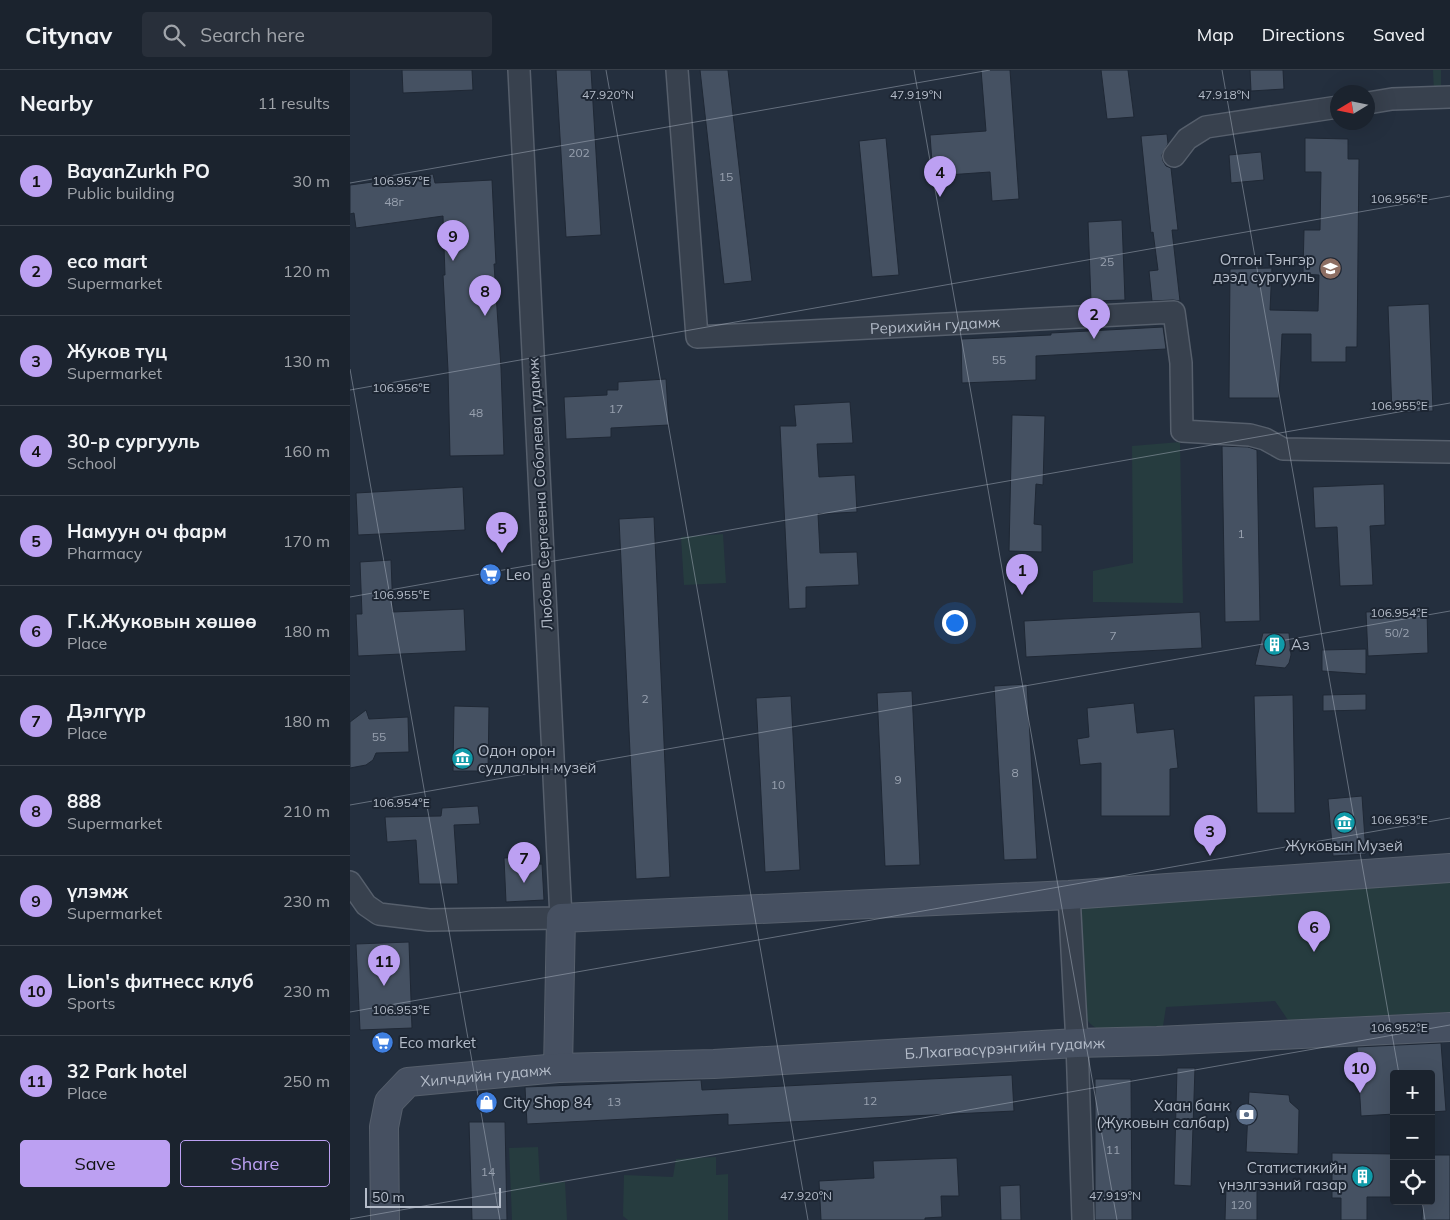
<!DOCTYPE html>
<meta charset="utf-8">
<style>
body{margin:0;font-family:Mulish,sans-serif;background:#282f3a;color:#f1f3f6}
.controls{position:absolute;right:15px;bottom:15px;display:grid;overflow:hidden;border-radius:5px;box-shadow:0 5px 20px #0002}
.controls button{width:45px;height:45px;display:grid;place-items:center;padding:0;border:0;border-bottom:1px solid #39404a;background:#1b232e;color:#f1f3f6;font:25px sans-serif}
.compass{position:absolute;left:980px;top:15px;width:45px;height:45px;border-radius:50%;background:#1b232e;box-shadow:0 5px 20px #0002;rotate:260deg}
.scale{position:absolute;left:15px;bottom:12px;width:136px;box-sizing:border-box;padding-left:5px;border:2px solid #b4bcc9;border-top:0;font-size:14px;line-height:18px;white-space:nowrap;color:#b4bcc9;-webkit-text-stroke:4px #1d2633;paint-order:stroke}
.you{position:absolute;left:604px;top:552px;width:18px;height:18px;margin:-12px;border:4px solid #fff;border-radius:50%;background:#1a73e8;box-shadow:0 0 0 8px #1a73e833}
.badge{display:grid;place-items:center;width:32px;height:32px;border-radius:50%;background:#bca0f2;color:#111;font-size:16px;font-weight:700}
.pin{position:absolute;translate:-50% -41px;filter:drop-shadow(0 1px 2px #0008)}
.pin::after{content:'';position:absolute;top:26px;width:18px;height:15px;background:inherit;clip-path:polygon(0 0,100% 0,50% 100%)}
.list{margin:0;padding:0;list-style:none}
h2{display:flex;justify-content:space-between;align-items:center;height:65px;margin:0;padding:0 20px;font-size:21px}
h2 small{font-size:16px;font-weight:400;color:#a0a4aa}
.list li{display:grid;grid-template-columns:32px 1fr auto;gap:15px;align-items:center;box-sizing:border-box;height:90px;padding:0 20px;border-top:1px solid #39404a}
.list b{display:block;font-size:19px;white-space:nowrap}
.list p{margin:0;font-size:16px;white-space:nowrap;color:#a0a4aa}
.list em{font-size:16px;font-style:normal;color:#a0a4aa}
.actions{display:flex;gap:10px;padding:15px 20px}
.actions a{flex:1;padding:11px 0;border:1px solid #bca0f2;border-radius:5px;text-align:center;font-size:18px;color:#bca0f2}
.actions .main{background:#bca0f2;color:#111}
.icon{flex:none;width:28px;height:28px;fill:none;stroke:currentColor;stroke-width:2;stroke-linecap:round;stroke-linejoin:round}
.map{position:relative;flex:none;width:1100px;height:1150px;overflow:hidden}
header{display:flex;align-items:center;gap:30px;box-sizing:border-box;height:70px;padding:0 25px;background:#1b232e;border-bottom:1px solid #39404a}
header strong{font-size:24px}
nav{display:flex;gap:28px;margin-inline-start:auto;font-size:18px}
.search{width:350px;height:45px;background:#282f3a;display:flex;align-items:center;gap:12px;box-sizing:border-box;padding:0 18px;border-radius:5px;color:#a0a4aa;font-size:19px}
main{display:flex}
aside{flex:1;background:#1b232e}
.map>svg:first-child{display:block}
.green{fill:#263c3f}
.building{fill:#455162;stroke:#1f2835}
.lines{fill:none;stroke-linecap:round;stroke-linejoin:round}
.street-casing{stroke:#565f6c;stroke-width:24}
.secondary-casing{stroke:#565f6c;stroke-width:30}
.street{stroke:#38414e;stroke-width:21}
.secondary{stroke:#465061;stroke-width:28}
.ticks{fill:none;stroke:#b4bcc9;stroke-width:1;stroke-opacity:0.45}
.labels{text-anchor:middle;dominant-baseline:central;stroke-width:4;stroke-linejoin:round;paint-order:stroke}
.number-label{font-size:12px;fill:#98a1af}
.poi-label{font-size:15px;fill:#b4bcc9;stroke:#1d2633;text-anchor:start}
.street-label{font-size:15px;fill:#b4bcc9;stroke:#1d2633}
.ticks-label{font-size:12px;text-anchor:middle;fill:#b4bcc9;stroke:#1d2633;stroke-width:4;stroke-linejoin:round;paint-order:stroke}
</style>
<header>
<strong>Citynav</strong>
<div class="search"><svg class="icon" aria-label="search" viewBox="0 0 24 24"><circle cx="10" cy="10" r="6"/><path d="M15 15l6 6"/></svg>Search here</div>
<nav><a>Map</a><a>Directions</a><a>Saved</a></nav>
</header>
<main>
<aside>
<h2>Nearby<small>11 results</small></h2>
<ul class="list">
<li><span class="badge">1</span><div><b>BayanZurkh PO</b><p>Public building</p></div><em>30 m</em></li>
<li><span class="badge">2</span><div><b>eco mart</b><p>Supermarket</p></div><em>120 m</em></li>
<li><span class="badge">3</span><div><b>Жуков түц</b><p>Supermarket</p></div><em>130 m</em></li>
<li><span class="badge">4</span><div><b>30-р сургууль</b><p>School</p></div><em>160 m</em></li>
<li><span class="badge">5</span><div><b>Намуун оч фарм</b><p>Pharmacy</p></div><em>170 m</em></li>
<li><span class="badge">6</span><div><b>Г.К.Жуковын хөшөө</b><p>Place</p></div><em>180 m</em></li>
<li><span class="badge">7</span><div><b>Дэлгүүр</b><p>Place</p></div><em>180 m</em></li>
<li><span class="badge">8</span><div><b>888</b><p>Supermarket</p></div><em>210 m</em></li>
<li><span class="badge">9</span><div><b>үлэмж</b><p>Supermarket</p></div><em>230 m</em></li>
<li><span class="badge">10</span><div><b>Lion's фитнесс клуб</b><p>Sports</p></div><em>230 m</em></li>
<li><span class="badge">11</span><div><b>32 Park hotel</b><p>Place</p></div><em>250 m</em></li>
</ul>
<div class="actions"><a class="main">Save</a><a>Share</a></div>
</aside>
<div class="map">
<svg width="1100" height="1150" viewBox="0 0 1100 1150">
<rect width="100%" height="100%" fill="#242f3e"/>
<g class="green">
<polygon points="1083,0 1091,0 1091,17 1084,23"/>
<polygon points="830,372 833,533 743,532 743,501 783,493 782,376"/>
<polygon points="373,464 376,513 334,515 331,467"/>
<path d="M1100,811V942L938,950L925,931L816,937L813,956L750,960C741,956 737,951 733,942L728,848L731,839L735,834Z"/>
<polygon points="188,1077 190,1113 215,1112 217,1150 162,1150 159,1078"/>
<polygon points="366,1087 366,1105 378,1104 378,1150 278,1150 273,1146 274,1105 323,1107 326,1089"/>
</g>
<g class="building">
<polygon points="52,0 122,0 123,20 53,23"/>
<polygon points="206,0 241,0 251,165 216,167"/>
<polygon points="350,0 378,0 402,211 374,214"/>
<polygon points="631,0 660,0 669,129 642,131 640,102 583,106 580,65 636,61"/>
<polygon points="751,0 778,0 784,47 757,49"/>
<polygon points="900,0 933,0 934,19 901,21"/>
<polygon points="817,64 818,74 812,85 813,91 816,96 821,98 828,160 822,160 830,231 823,230 802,231 799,201 808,200 803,162 801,163 791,66"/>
<polygon points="536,68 549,205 522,207 509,71"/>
<polygon points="955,68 998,69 998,89 1009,89 1007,277 996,277 996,292 961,292 961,264 932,264 929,328 879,328 880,199 922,198 920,240 968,241 969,205 953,204 954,160 970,160 971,102 955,102"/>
<polygon points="911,82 914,110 881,113 879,85"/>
<polygon points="83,104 85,113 142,110 146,194 144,194 151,298 154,385 100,386 98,300 93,205 95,205 93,146 6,158 4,143 0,144 0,115"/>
<polygon points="772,150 775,230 741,231 738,152"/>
<polygon points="1079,234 1083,341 1042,343 1038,236"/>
<polygon points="813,257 816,279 686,286 686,310 612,313 611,269 701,265 701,263"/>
<polygon points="316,309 319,355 261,358 261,367 216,369 214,327 257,325 257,320 268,320 268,312"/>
<polygon points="500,332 503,373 467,374 469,407 505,405 507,442 468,444 470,483 507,482 509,515 456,517 456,538 439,539 430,356 446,356 444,335"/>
<polygon points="662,345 695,346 693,415 686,414 684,454 692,455 692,482 659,481"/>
<polygon points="872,376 898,377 907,380 910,551 875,552"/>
<polygon points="1034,414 1035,455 1020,456 1023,515 990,516 987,457 965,458 963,417"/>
<polygon points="113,417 115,460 8,465 6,423"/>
<polygon points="304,447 320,807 286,809 269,449"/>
<polygon points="41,490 43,542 114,539 116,581 8,586 6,544 12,544 10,492"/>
<polygon points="1077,540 1078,583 1018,586 1016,542"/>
<polygon points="850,542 852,578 676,587 674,551"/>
<polygon points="913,563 939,563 941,585 939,593 935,598 905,595"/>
<polygon points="1016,579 1016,604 972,601 972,580"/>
<polygon points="677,614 687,789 654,790 644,616"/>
<polygon points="562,621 570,795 535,796 527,623"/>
<polygon points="1016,624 1016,640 973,641 973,625"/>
<polygon points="943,625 945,743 907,743 904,626"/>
<polygon points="441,626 450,800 415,802 406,628"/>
<polygon points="784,633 787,663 824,659 828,698 820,699 820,746 751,746 751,693 730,695 727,669 739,667 737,638"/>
<polygon points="104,636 139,637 138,701 103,701"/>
<polygon points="16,640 19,649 58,647 59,682 26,683 23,690 16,695 0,698 0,652"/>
<polygon points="1012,726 1016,784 983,786 978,729"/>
<polygon points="128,736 130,754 104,755 108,814 69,814 66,770 37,772 35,747 91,746 92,738"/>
<polygon points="172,787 172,795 192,794 194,830 156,832 154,788"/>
<polygon points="59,872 62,958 10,960 6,874"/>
<polygon points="1091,973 1096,1041 1081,1042 1081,1004 1044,1004 1044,1044 1011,1046 1007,977"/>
<polygon points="827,998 845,998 841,1116 824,1115"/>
<polygon points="662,1005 664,1041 378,1055 378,1044 177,1054 175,1017 351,1010 352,1020"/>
<polygon points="745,1009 781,1009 782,1150 745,1150"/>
<polygon points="899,1022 939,1025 940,1032 949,1040 948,1084 896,1082"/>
<polygon points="119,1052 155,1052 157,1150 122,1150"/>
<polygon points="982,1083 1044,1084 1044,1127 1017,1127 1017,1150 991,1150 991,1128 982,1128"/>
<polygon points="1081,1085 1100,1085 1100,1150 1072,1150 1073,1131 1081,1131"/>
<polygon points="607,1088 609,1126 591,1126 592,1147 575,1148 575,1150 471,1150 469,1111 524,1108 523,1091"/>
<polygon points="670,1115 671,1150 651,1150 650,1116"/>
<polygon points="876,1117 907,1117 907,1150 875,1150"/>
</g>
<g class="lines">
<defs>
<g id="street">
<path id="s1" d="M327,0L347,267L824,242L831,293L832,361L900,365L915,369L933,379L1100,382"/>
<polyline points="1018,33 1042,29 1100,27"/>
<polyline points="824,86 837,69 856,57 988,37"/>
<polyline points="0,812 16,835 29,844 79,850 211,848 169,0"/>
<polyline points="719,825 727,973 733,1150"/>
</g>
<g id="secondary">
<polyline points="208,998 211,848 719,825 1100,798"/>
<path id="s2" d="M35,1150L34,1057L39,1032L58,1012L208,998L364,994L727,973L807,971L1100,957"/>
</g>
</defs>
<use href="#street" class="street-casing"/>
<use href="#secondary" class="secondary-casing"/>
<use href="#street" class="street"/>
<use href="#secondary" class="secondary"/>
</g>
<path class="ticks" d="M256,0L458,1150M564,0L767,1150M872,0L1049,1004M0,113L640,0M0,299L150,1150M0,320L1100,126M0,527L1100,333M0,735L1100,541M0,942L1100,748M1072,1131L1075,1150M0,1149L1100,955"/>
<defs>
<symbol id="university-disc" viewBox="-11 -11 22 22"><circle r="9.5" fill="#8d6e63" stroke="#1d2633"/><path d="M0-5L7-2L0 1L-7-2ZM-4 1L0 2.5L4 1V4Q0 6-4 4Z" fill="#fff"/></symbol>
<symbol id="supermarket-disc" viewBox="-11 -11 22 22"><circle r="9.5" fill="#3f7fe0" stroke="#1d2633"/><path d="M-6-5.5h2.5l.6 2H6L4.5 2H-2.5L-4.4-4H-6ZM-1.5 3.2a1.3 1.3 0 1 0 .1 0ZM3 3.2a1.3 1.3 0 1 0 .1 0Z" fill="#fff"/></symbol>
<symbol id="building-disc" viewBox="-11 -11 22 22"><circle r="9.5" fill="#0f9aa8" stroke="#1d2633"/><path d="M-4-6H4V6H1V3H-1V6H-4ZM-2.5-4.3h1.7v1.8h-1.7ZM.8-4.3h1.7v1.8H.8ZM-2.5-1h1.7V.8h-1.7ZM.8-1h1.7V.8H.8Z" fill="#fff"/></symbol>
<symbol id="museum-disc" viewBox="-11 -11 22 22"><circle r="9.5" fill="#0f9aa8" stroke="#1d2633"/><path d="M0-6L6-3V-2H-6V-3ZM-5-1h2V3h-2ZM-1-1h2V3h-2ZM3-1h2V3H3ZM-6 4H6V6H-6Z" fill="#fff"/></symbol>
<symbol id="shop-disc" viewBox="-11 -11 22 22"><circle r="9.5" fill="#3f7fe0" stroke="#1d2633"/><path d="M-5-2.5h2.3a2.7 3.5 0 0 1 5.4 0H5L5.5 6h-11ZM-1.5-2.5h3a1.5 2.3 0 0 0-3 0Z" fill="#fff"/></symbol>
<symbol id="bank-disc" viewBox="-11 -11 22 22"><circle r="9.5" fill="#5c6f8a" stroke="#1d2633"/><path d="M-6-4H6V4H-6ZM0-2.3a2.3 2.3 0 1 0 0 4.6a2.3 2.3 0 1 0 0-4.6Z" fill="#fff"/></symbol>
</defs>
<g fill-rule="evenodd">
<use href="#university-disc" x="968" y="186" width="25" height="25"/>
<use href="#supermarket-disc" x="128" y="492" width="25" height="25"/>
<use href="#building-disc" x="912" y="562" width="25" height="25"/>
<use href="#museum-disc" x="100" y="676" width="25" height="25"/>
<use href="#museum-disc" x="982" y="740" width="25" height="25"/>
<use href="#supermarket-disc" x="20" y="960" width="25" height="25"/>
<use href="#shop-disc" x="124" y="1020" width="25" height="25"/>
<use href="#bank-disc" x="884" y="1032" width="25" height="25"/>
<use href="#building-disc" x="1000" y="1094" width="25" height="25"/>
</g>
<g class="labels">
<g class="number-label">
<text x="229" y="82">202</text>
<text x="376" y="106">15</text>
<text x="44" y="131">48г</text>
<text x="757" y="191">25</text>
<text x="649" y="289">55</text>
<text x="266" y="338">17</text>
<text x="126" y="342">48</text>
<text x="891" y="463">1</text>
<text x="1047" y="562">50/2</text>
<text x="763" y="565">7</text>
<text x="295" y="628">2</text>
<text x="29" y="666">55</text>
<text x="665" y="702">8</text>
<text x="548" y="709">9</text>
<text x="428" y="714">10</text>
<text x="520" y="1030">12</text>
<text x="264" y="1031">13</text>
<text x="763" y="1079">11</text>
<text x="138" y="1101">14</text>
<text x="891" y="1134">120</text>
</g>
<g class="poi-label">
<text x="965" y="189" text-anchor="end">Отгон Тэнгэр<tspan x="965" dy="17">дээд сургууль</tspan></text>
<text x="156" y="504">Leo</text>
<text x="941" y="574">Аз</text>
<text x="128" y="680">Одон орон<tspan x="128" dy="17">судлалын музей</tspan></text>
<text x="994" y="775" text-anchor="middle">Жуковын Музей</text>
<text x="49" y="972">Eco market</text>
<text x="153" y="1032">City Shop 84</text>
<text x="880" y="1035" text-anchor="end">Хаан банк<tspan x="880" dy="17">(Жуковын салбар)</tspan></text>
<text x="997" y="1097" text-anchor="end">Статистикийн<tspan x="997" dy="17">үнэлгээний газар</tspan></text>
</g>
<g class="street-label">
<text stroke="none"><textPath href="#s1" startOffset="506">Рерихийн гудамж</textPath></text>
<text transform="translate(190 424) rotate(-93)">Любовь Сергеевна Соболева гудамж</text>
<text stroke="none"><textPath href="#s2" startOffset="744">Б.Лхагвасүрэнгийн гудамж</textPath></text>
<text stroke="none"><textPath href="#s2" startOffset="224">Хилчдийн гудамж</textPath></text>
</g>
</g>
<g class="ticks-label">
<text x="258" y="29">47.920°N</text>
<text x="566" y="29">47.919°N</text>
<text x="874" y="29">47.918°N</text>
<text x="51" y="115">106.957°E</text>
<text x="1049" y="133">106.956°E</text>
<text x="51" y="322">106.956°E</text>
<text x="1049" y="340">106.955°E</text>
<text x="51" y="529">106.955°E</text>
<text x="1049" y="547">106.954°E</text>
<text x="51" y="737">106.954°E</text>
<text x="1049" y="754">106.953°E</text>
<text x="51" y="944">106.953°E</text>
<text x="1049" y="962">106.952°E</text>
<text x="456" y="1130">47.920°N</text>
<text x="765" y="1130">47.919°N</text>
</g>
</svg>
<div class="controls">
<button>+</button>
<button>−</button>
<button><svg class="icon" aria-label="locate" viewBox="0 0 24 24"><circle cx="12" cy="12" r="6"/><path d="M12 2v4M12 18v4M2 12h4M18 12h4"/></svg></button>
</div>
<svg class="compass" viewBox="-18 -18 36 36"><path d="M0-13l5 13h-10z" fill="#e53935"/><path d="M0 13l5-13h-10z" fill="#a0a4aa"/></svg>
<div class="scale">50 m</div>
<div class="you"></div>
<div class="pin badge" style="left:672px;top:525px">1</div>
<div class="pin badge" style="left:744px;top:269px">2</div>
<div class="pin badge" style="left:860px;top:786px">3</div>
<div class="pin badge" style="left:590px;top:127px">4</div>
<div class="pin badge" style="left:152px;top:483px">5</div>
<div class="pin badge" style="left:964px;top:882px">6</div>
<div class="pin badge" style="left:174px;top:813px">7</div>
<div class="pin badge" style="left:135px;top:246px">8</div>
<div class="pin badge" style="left:103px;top:191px">9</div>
<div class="pin badge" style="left:1010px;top:1023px">10</div>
<div class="pin badge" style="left:34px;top:916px">11</div>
</div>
</main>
